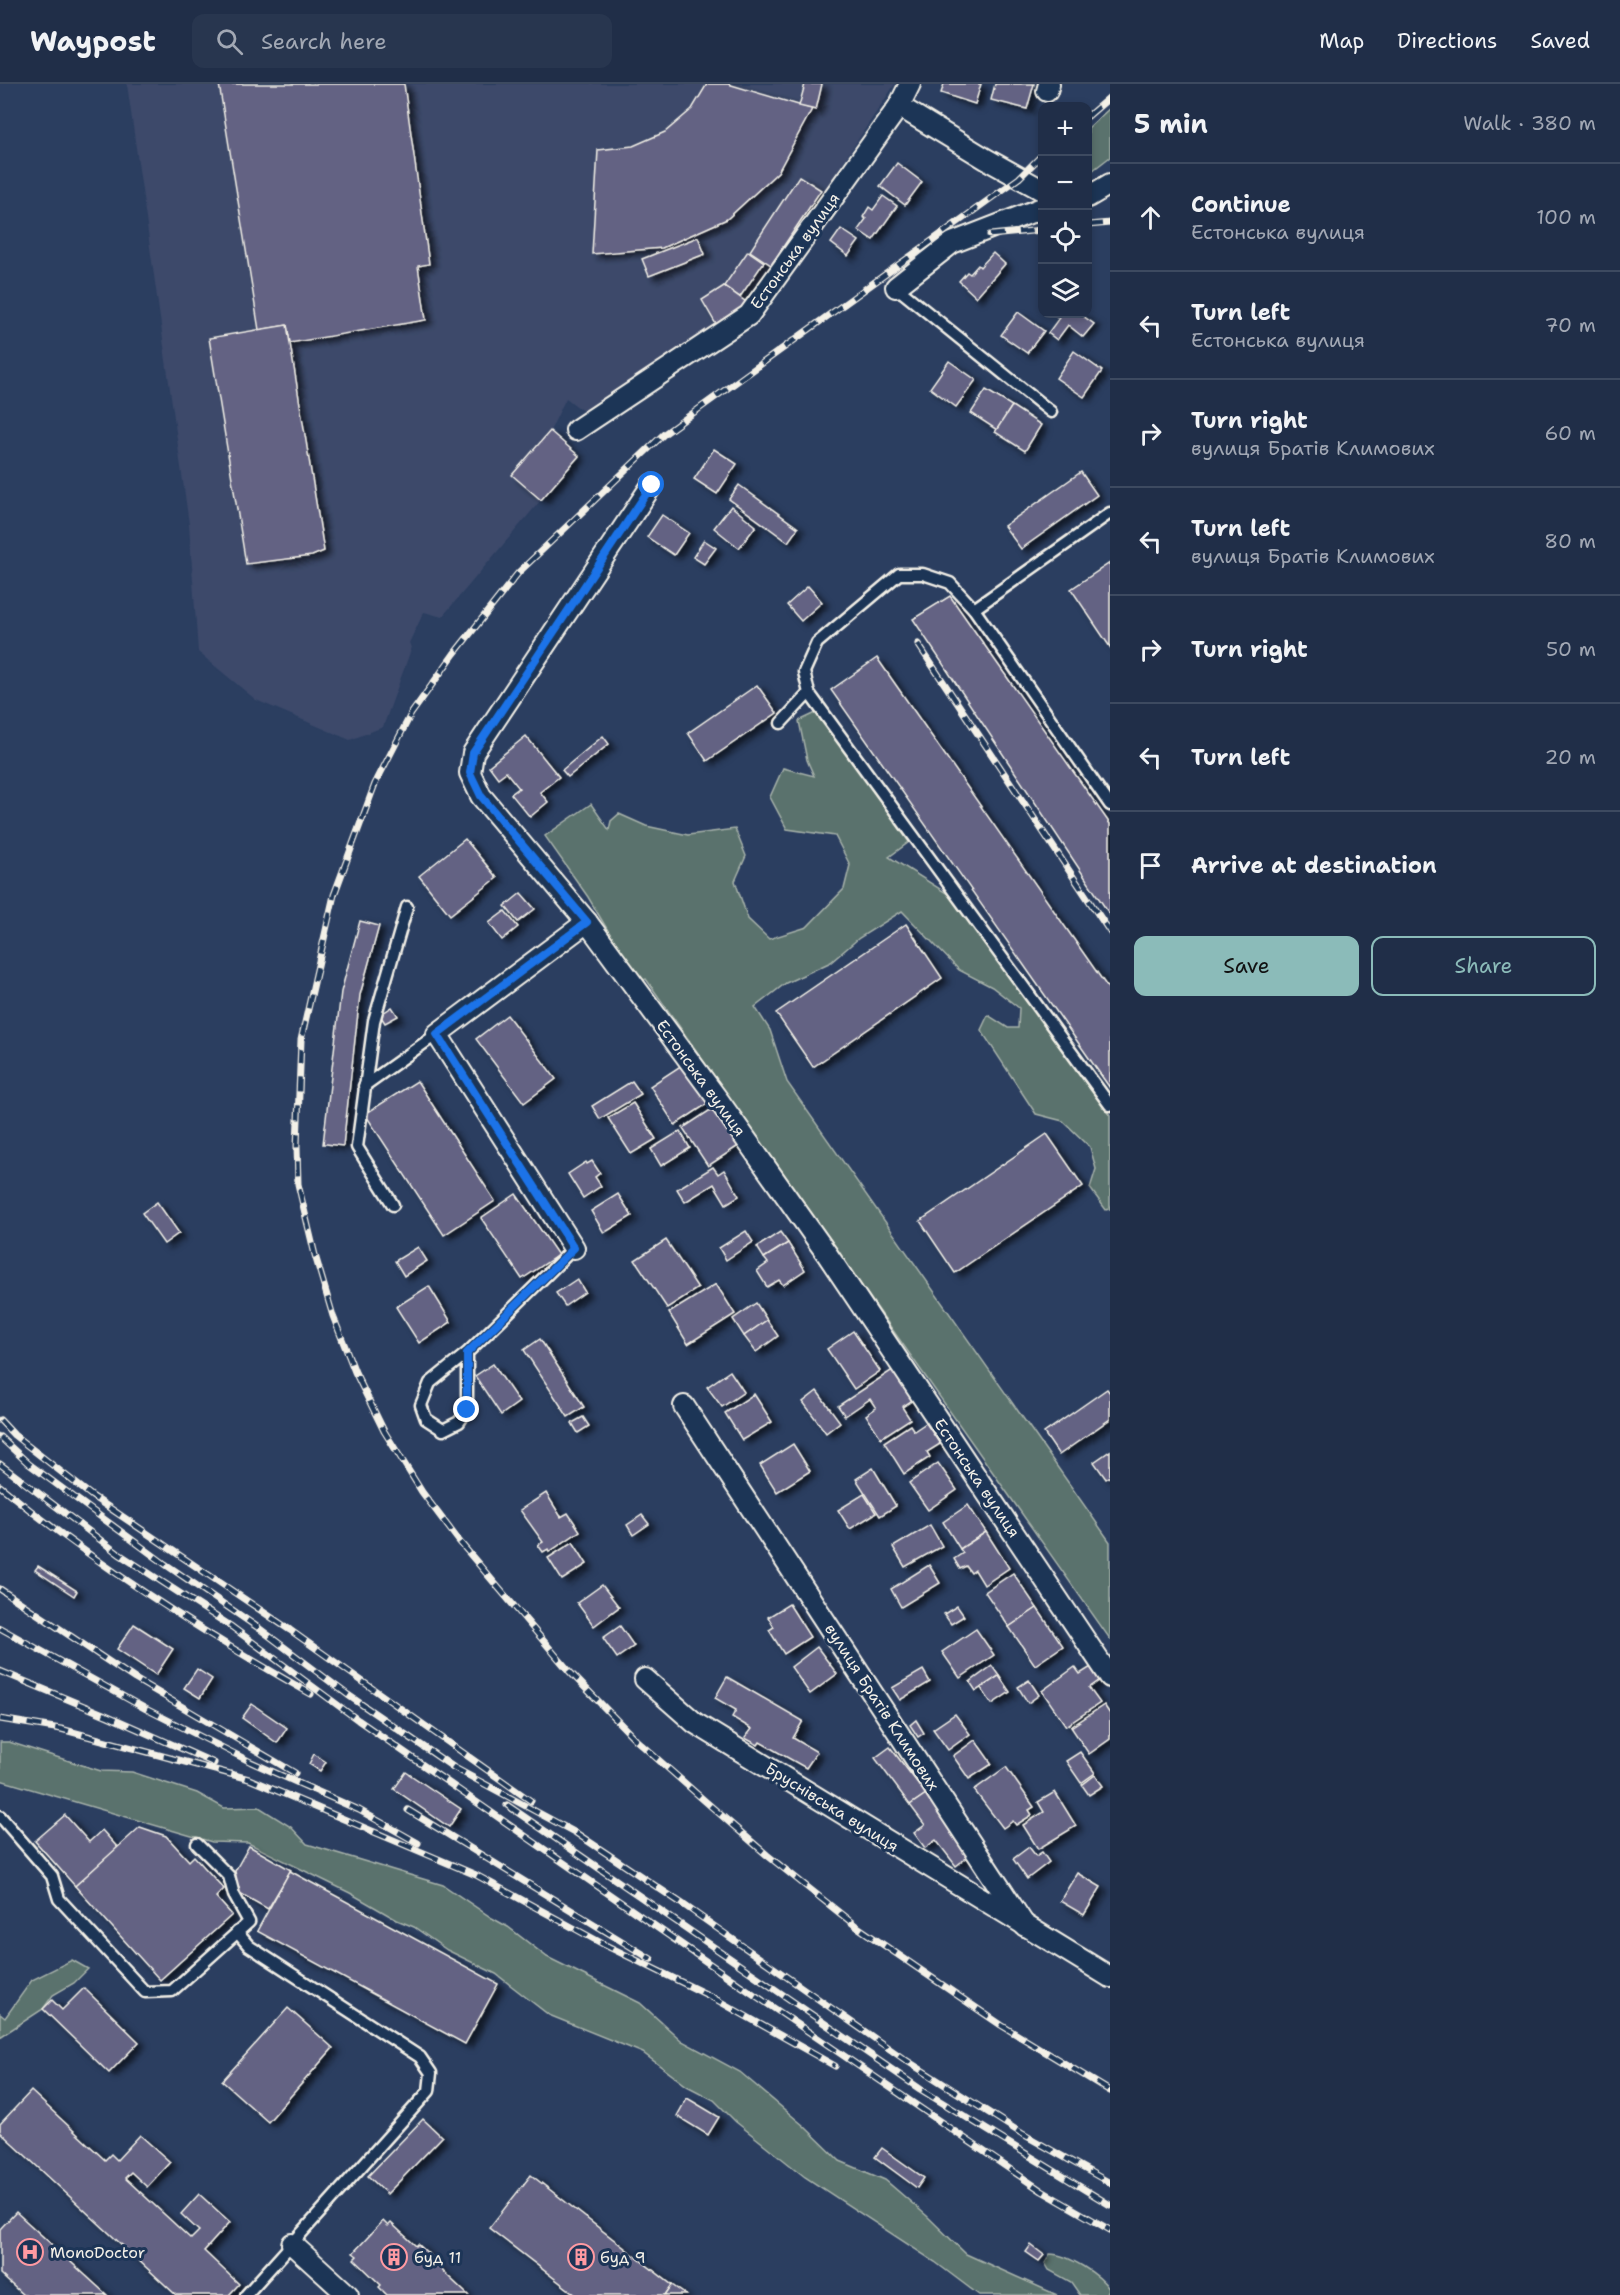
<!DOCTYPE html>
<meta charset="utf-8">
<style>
body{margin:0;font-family:"Shantell Sans",sans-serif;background:#28364f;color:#f1f3f6}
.controls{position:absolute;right:18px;top:18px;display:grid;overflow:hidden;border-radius:12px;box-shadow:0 3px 9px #0003}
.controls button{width:54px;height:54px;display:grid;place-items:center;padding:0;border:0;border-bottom:2px solid #3d4a60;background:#202e48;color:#f1f3f6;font:30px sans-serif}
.stop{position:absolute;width:18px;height:18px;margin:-14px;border:4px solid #1a73e8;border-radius:50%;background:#fff}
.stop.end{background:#1a73e8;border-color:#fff;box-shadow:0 2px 6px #0008}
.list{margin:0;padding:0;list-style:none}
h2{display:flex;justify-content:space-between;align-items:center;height:78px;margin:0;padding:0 24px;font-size:26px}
h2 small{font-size:20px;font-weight:400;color:#a2a8b4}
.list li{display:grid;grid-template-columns:39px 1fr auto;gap:18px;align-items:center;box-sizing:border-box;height:108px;padding:0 24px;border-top:2px solid #3d4a60}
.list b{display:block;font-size:22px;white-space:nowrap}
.list p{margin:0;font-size:20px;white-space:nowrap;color:#a2a8b4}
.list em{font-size:20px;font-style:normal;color:#a2a8b4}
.actions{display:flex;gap:12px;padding:18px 24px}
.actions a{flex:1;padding:14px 0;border:2px solid #8bbbb9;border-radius:12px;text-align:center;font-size:21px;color:#8bbbb9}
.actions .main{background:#8bbbb9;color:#111}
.icon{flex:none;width:33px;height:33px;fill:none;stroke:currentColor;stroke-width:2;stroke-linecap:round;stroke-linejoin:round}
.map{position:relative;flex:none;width:1110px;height:2211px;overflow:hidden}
header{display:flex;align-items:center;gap:36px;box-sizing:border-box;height:84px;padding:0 30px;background:#202e48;border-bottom:2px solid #3d4a60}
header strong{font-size:28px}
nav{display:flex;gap:33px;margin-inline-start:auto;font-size:21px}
.search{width:420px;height:54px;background:#28364f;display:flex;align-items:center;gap:15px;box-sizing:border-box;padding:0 21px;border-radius:12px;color:#a2a8b4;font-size:22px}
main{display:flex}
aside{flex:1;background:#202e48}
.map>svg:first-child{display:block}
.built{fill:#3c496a}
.green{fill:#5a726d;stroke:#a7b2aa;stroke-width:1.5}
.building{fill:#636283;stroke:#f4f1e8;stroke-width:1.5;filter:url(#shadow)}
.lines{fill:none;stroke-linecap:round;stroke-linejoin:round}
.lane-casing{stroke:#f4f1e8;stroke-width:15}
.street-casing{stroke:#f4f1e8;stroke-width:24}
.lane{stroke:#1d3557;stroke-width:10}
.street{stroke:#1d3557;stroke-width:20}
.rail-casing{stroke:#f4f1e8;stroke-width:7}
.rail{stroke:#1d3557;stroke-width:4.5;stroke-dasharray:14;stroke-linecap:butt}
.route{stroke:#1a73e8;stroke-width:8}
.labels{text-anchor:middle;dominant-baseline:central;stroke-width:6;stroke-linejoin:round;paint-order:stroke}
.street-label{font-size:16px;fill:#f4f1e8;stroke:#1d3557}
.poi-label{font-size:16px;fill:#f4f1e8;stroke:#1d3557;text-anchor:start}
</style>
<header>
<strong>Waypost</strong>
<div class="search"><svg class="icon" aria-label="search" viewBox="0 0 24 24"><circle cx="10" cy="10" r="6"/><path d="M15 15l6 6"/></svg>Search here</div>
<nav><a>Map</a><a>Directions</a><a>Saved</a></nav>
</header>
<main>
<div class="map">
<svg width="1110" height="2211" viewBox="0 0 1110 2211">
<defs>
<filter id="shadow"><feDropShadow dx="6" dy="4" stdDeviation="3" flood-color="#0009"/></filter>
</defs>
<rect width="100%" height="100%" fill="#2b3e60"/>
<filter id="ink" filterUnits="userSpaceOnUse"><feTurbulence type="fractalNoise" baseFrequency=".0167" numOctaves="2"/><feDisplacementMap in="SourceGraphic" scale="12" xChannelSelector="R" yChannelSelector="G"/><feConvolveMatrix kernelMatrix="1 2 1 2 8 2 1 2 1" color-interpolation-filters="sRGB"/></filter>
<g filter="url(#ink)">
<polygon class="built" points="127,0 895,0 749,220 584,328 566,314 550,347 512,391 541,416 442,533 424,528 409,559 412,563 383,643 350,656 256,616 198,568 189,440"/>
<g class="green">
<polygon points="1110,24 1110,73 1088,90 1088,44"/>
<polygon points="818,628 909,758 889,773 948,810 1009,875 1110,1031 1110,1125 1106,1126 1090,1104 1096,1085 1090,1063 1063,1037 1036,1030 981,946 988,931 1008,944 1018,944 1019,924 992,903 959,886 902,827 859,854 831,878 786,899 755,923 770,946 787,998 1110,1458 1110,1555 646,895 644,896 629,882 588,813 545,752 591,720 609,746 611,737 619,730 646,742 688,751 735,745 746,772 735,797 748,835 769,855 807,843 844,805 850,781 835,752 787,745 770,713 783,684 814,692 807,676 799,637"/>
<polygon points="0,1658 9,1658 101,1687 132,1688 197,1709 224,1724 259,1723 291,1743 307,1760 443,1801 492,1834 508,1843 547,1873 640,1919 682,1957 740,1988 804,2042 840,2077 885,2096 927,2132 966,2170 1057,2211 979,2211 935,2178 805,2093 736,2038 714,2016 687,2002 643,1969 549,1931 496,1890 447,1866 414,1843 397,1836 350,1809 248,1759 212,1758 0,1696"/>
<polygon points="72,1876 88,1885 74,1899 53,1911 43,1925 0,1953 0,1930 5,1934 32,1896"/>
<path d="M1050,2170C1067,2170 1101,2191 1109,2205L1106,2211H1080L1071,2198L1049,2186L1045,2179Z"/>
</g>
<g class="building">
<polygon points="219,0 404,0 429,180 418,182 426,236 290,259 287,241 259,246"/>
<polygon points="707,0 728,0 812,25 778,88 727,135 662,164 592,170 598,66 633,62 665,48 692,25"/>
<polygon points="805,0 822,0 816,26 799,22"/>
<polygon points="944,0 981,0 975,20 941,9"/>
<polygon points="995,0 1034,0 1027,25 991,16"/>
<polygon points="897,79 922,98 905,121 880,102"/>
<polygon points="799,92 821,106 771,181 750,167"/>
<polygon points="883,112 897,122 873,156 858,146 866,135 863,133 869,123 873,126"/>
<polygon points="841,145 859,157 848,172 831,159"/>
<polygon points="698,153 705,170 649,192 642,175"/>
<polygon points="748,167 764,178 740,213 724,202"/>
<polygon points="993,169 1005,180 976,213 959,197 967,188 970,190 978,181 980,183"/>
<polygon points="724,202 749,220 717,242 702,216"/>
<polygon points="1018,228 1044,247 1027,269 1001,251"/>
<polygon points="1058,230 1080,230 1094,240 1083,253 1068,241 1057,256 1048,249 1059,234 1056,232"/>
<polygon points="287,241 324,467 312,472 246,480 209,254"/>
<polygon points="1074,267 1102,287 1084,313 1056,294"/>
<polygon points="949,277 976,296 956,323 930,304"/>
<polygon points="986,306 1012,322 997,346 971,329"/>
<polygon points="1012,322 1041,341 1025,367 995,348"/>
<polygon points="550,347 579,372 541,416 512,391"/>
<polygon points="714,365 737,380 717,410 694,395"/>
<polygon points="1081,388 1097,411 1021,465 1004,442"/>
<polygon points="739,401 798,444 788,458 729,415"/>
<polygon points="731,422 756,442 739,464 714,444"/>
<polygon points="662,431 689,449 674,471 647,453"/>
<polygon points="704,456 716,464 704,480 693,473"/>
<polygon points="1110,479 1110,563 1071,505"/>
<polygon points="808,502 822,518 801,537 787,521"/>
<polygon points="950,512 1110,740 1110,831 913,535"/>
<polygon points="877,574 1110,907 1110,1004 831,606"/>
<polygon points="757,601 777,629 707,677 688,649"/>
<polygon points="526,652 559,693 540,708 548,718 530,733 511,710 519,704 506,688 498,694 489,682"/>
<polygon points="603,652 609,660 568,693 562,686"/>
<polygon points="465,755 497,794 450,831 419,792"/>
<polygon points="521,809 535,825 518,838 505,822"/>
<polygon points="505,827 518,843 502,856 489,839"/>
<polygon points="360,837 379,842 360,911 343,1062 326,1060 323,1060 341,908"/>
<polygon points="906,840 942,894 813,983 776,929"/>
<polygon points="392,923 398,932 385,939 380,931"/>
<polygon points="507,931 556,995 524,1019 476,955"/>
<polygon points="685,979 710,1018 675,1041 650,1002"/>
<polygon points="417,997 495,1117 444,1151 365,1030"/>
<polygon points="632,997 641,1010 600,1035 592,1022"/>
<polygon points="633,1019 656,1055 631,1070 608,1034"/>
<polygon points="718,1021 743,1059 708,1082 683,1044"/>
<polygon points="680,1047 690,1064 661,1082 651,1065"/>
<polygon points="1047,1050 1083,1102 955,1189 920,1137"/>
<polygon points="592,1077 600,1089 595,1093 601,1102 583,1114 568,1090 586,1078 587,1080"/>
<polygon points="713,1083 718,1090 724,1086 739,1112 726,1120 714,1100 685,1118 677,1105"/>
<polygon points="516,1110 558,1171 522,1195 481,1134"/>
<polygon points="618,1110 632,1132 604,1149 591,1127"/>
<polygon points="157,1118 179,1149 164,1160 142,1129"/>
<polygon points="746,1147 753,1158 726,1176 719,1164"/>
<polygon points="780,1148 788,1159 764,1174 757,1163"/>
<polygon points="666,1156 698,1204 667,1224 635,1176"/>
<polygon points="788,1159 805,1186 783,1201 779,1196 767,1203 757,1187 768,1179 764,1174"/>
<polygon points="418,1163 427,1177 404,1192 395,1177"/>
<polygon points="577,1195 585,1208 565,1222 556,1209"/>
<polygon points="716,1200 735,1230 688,1260 669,1229"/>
<polygon points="429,1202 451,1238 419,1259 396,1223"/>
<polygon points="756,1219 767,1236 744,1252 733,1235"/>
<polygon points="767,1236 778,1252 756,1268 744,1252"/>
<polygon points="853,1247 880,1287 854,1305 827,1265"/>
<polygon points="540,1255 584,1323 568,1333 524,1266"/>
<polygon points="493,1280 519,1318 501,1331 475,1292"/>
<polygon points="894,1285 916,1314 902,1323 910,1335 881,1354 866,1331 876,1324 870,1315 845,1332 838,1322"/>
<polygon points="730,1287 744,1308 722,1323 707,1303"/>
<polygon points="1107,1305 1110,1309 1110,1335 1059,1371 1044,1349"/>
<polygon points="817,1307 840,1338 826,1349 803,1318"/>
<polygon points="754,1310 772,1338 742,1356 725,1329"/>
<polygon points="583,1333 589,1342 578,1349 572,1339"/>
<polygon points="926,1339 940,1360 927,1368 930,1373 904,1390 884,1358 910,1341 914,1347"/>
<polygon points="793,1360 810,1387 777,1408 760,1381"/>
<polygon points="1110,1367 1110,1392 1106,1395 1094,1378"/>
<polygon points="938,1379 957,1406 928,1426 909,1399"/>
<polygon points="873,1384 896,1422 880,1432 856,1395"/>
<polygon points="546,1409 561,1433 568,1429 580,1447 549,1468 548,1465 543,1468 538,1461 543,1458 520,1426"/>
<polygon points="864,1410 876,1429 850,1445 838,1426"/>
<polygon points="968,1421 986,1448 960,1465 943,1438"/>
<polygon points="642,1431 649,1440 633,1451 627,1441"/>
<polygon points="930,1441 942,1462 905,1483 893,1463"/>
<polygon points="986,1448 1009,1484 984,1501 975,1486 971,1489 966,1482 960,1485 954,1475 963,1469 960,1465"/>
<polygon points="573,1458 587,1480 562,1496 548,1474"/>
<polygon points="929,1481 940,1499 901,1523 891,1505"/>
<polygon points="38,1482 77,1507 74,1512 35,1486"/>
<polygon points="1013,1489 1037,1524 1009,1543 985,1508"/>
<polygon points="602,1501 619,1523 594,1542 577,1519"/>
<polygon points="789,1520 810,1553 784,1570 769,1546 774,1543 768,1533"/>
<polygon points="957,1522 964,1532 951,1540 944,1530"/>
<polygon points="1037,1524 1063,1562 1035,1581 1009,1543"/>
<polygon points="134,1540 173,1565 156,1591 117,1565"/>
<polygon points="620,1542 634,1562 617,1574 603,1554"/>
<polygon points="976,1545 994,1571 960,1594 942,1568"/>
<polygon points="817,1563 837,1590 810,1610 791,1583"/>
<polygon points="992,1582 999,1592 976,1607 970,1598"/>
<polygon points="1075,1583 1080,1590 1091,1583 1100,1596 1089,1604 1100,1619 1066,1642 1042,1607"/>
<polygon points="197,1585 212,1595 200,1614 184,1604"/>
<polygon points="923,1586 930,1598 900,1616 892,1604"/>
<polygon points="999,1592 1010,1608 992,1620 981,1604"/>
<polygon points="727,1593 803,1637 793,1654 817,1668 806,1684 760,1658 758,1661 745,1654 752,1645 732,1633 736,1626 715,1614"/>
<polygon points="1029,1596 1039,1611 1028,1619 1018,1603"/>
<polygon points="252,1620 287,1644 277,1659 242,1634"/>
<polygon points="1104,1621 1110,1630 1110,1655 1089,1670 1071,1643"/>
<polygon points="955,1630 970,1650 948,1666 933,1645"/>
<polygon points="916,1636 924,1649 918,1653 910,1641"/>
<polygon points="975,1656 992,1680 969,1695 953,1672"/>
<polygon points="890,1663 926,1710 910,1721 875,1674"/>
<polygon points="1080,1668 1095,1689 1081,1699 1066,1677"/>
<polygon points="314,1670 326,1678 320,1687 309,1680"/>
<polygon points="1006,1683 1034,1723 1029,1726 1032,1731 1016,1741 1013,1737 1003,1744 974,1706"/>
<polygon points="406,1688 461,1725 449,1743 394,1705"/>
<polygon points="1095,1691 1103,1702 1089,1711 1082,1701"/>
<polygon points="1055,1708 1076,1742 1038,1765 1023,1741 1044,1728 1038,1718"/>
<polygon points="926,1710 970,1771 956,1782 936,1756 925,1764 914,1749 925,1741 910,1721"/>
<polygon points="65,1731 89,1758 102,1746 118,1764 75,1802 35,1757"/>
<polygon points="140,1743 166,1752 189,1777 194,1772 224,1805 216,1813 232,1831 160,1896 75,1802"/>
<polygon points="249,1762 291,1786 268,1825 238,1808 235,1787"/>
<polygon points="1029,1763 1036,1772 1042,1768 1049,1778 1027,1795 1013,1775"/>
<polygon points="290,1787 498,1900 465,1960 257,1847"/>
<polygon points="1077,1789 1101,1803 1084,1831 1060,1817"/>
<polygon points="84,1904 139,1958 109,1989 43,1925 52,1916 62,1926"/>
<polygon points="288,1924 333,1964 268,2038 222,1997"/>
<polygon points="31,2007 105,2076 111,2070 117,2076 140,2051 170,2078 147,2103 131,2088 125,2094 191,2155 199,2147 181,2130 199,2110 230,2138 204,2167 239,2200 229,2211 176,2211 0,2048 0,2040"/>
<polygon points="687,2014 719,2033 708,2051 677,2032"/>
<polygon points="423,2035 442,2053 387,2110 368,2092"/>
<polygon points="882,2064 924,2094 917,2104 875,2073"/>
<polygon points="531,2091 672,2201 665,2211 576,2211 489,2144"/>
<polygon points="16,2128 107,2211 23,2211 0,2190 0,2145"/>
<polygon points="383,2137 388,2142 391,2139 416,2162 418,2160 435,2176 433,2178 468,2211 387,2211 379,2203 381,2201 354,2175 357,2172 353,2169"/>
<polygon points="1031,2161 1044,2171 1039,2177 1026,2168"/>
<polygon points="672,2201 686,2211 665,2211"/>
</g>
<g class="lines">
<defs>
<g id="lane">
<polyline points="896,203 1051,328"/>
<polyline points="974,525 1110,429"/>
<polyline points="781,639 809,609"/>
<polyline points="1110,721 974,525 950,499 923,490 899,490 817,559 804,588 809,609 1110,1021"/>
<polyline points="364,1002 437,950"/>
<polyline points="393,1121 357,1063 374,937 407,823"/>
<polyline points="467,1269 430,1299 421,1321 426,1335 443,1346 459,1338 467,1326 467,1269 574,1164"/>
<polyline points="0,1732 52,1792 59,1815 145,1908 172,1907 249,1838 234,1811 229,1792 197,1760"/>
<polyline points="237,1848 249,1862 420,1973 431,1989 429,2007 246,2211"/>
</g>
<g id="street">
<polyline points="1047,7 1049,0"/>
<polyline points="899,22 986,75 1042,106"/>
<polyline points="1088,113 1110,100"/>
<polyline points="896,203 952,159 1042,124"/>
<polyline points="576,346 749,231 899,22 910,0"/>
<polyline points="652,401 473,669 470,689 481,712 587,838 719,1017 827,1170 1110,1593"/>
<polyline points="574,1164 437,950 587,838"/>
<polyline points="684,1322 1025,1842"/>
<polyline points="645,1595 695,1639 1110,1893"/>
<polyline points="292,2160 348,2211"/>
</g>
</defs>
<use href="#lane" class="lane-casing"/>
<use href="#street" class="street-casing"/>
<use href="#lane" class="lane"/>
<use href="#street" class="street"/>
<defs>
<g id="rail">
<polyline points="1088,32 1110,13"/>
<polyline points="1042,71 1019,94 664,350 519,488 454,570 411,630 375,700 334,811 301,956 297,1062 298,1100 315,1171 333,1232 355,1288 384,1347 422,1408 459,1457 569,1587 636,1656 705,1717 767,1771 856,1842 1001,1941 1110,2007"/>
<polyline points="1088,141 1110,139"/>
<polyline points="990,151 1042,146"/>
<polyline points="918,560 1110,848"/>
<polyline points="0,1336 14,1351 92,1412 290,1546 531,1717"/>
<polyline points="0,1353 29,1380 165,1480 260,1545 348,1611 453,1683 576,1749 684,1821 904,1975 1021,2049 1110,2099"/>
<polyline points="0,1380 119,1470 232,1543 358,1636 743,1903 1042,2107 1110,2146"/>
<path d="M0,1402C96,1481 203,1549 311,1610"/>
<polyline points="0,1505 135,1595 295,1689"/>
<polyline points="0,1544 146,1625 251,1678 359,1726 418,1759"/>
<polyline points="0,1587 108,1632 214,1679"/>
<polyline points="0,1635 61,1645 249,1695 476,1791 605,1861 716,1915"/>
<polyline points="507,1721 920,2005 1110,2121"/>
<polyline points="408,1726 651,1875"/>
<polyline points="710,1912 835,1982"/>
</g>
</defs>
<use href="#rail" class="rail-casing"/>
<use href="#rail" class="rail"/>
</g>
</g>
<g class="lines" filter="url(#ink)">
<polyline class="route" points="467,1326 467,1269 574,1164 437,950 587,838 481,712 470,689 473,669 652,401"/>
</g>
<defs>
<symbol id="hospital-ring" viewBox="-11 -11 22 22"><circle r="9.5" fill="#1d3557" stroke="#ff9aa2" stroke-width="1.5"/><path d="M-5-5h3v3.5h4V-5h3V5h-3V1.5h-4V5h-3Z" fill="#ff9aa2"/></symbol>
<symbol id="building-ring" viewBox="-11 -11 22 22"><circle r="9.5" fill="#1d3557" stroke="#ff9aa2" stroke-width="1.5"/><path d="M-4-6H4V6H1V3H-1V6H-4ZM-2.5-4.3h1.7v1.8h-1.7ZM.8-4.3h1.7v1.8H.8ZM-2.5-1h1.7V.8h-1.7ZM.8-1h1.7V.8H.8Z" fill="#ff9aa2"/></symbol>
</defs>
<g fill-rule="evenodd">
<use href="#hospital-ring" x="15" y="2153" width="30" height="30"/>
<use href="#building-ring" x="379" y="2158" width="30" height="30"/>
<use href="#building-ring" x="566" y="2158" width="30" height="30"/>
</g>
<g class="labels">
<g class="street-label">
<text transform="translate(795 167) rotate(-54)">Естонська вулиця</text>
<text transform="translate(701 994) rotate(54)">Естонська вулиця</text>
<text transform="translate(977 1394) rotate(56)">Естонська вулиця</text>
<text transform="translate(882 1623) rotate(57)">вулиця Братів Климових</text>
<text transform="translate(832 1723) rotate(32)">Бруснівська вулиця</text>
</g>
<g class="poi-label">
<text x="50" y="2168">MonoDoctor</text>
<text x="414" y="2173">буд 11</text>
<text x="600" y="2173">буд 9</text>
</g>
</g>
</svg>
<div class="controls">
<button>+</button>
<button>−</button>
<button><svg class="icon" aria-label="locate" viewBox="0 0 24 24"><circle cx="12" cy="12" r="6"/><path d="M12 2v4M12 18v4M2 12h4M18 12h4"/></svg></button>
<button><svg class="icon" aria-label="layers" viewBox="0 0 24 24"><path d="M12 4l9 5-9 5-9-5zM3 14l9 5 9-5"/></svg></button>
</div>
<div class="stop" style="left:652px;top:401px"></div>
<div class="stop end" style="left:467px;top:1326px"></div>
</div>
<aside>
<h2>5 min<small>Walk · 380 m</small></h2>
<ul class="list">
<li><svg class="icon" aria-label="ahead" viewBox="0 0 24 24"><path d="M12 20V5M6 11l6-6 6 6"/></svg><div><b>Continue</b><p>Естонська вулиця</p></div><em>100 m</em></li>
<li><svg class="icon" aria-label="left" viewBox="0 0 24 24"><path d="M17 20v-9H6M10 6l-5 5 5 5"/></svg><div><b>Turn left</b><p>Естонська вулиця</p></div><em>70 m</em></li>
<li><svg class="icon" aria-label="right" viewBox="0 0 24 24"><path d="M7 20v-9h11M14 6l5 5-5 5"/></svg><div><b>Turn right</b><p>вулиця Братів Климових</p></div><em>60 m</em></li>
<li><svg class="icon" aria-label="left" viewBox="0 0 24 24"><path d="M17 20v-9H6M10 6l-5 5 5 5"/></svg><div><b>Turn left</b><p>вулиця Братів Климових</p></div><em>80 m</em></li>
<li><svg class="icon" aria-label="right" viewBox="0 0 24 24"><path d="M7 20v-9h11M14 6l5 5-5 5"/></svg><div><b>Turn right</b></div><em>50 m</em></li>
<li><svg class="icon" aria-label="left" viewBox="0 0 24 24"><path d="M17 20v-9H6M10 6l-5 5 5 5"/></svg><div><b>Turn left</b></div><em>20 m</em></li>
<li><svg class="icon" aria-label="arrive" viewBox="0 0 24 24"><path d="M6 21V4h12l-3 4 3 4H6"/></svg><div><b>Arrive at destination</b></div></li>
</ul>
<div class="actions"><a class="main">Save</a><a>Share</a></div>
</aside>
</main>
